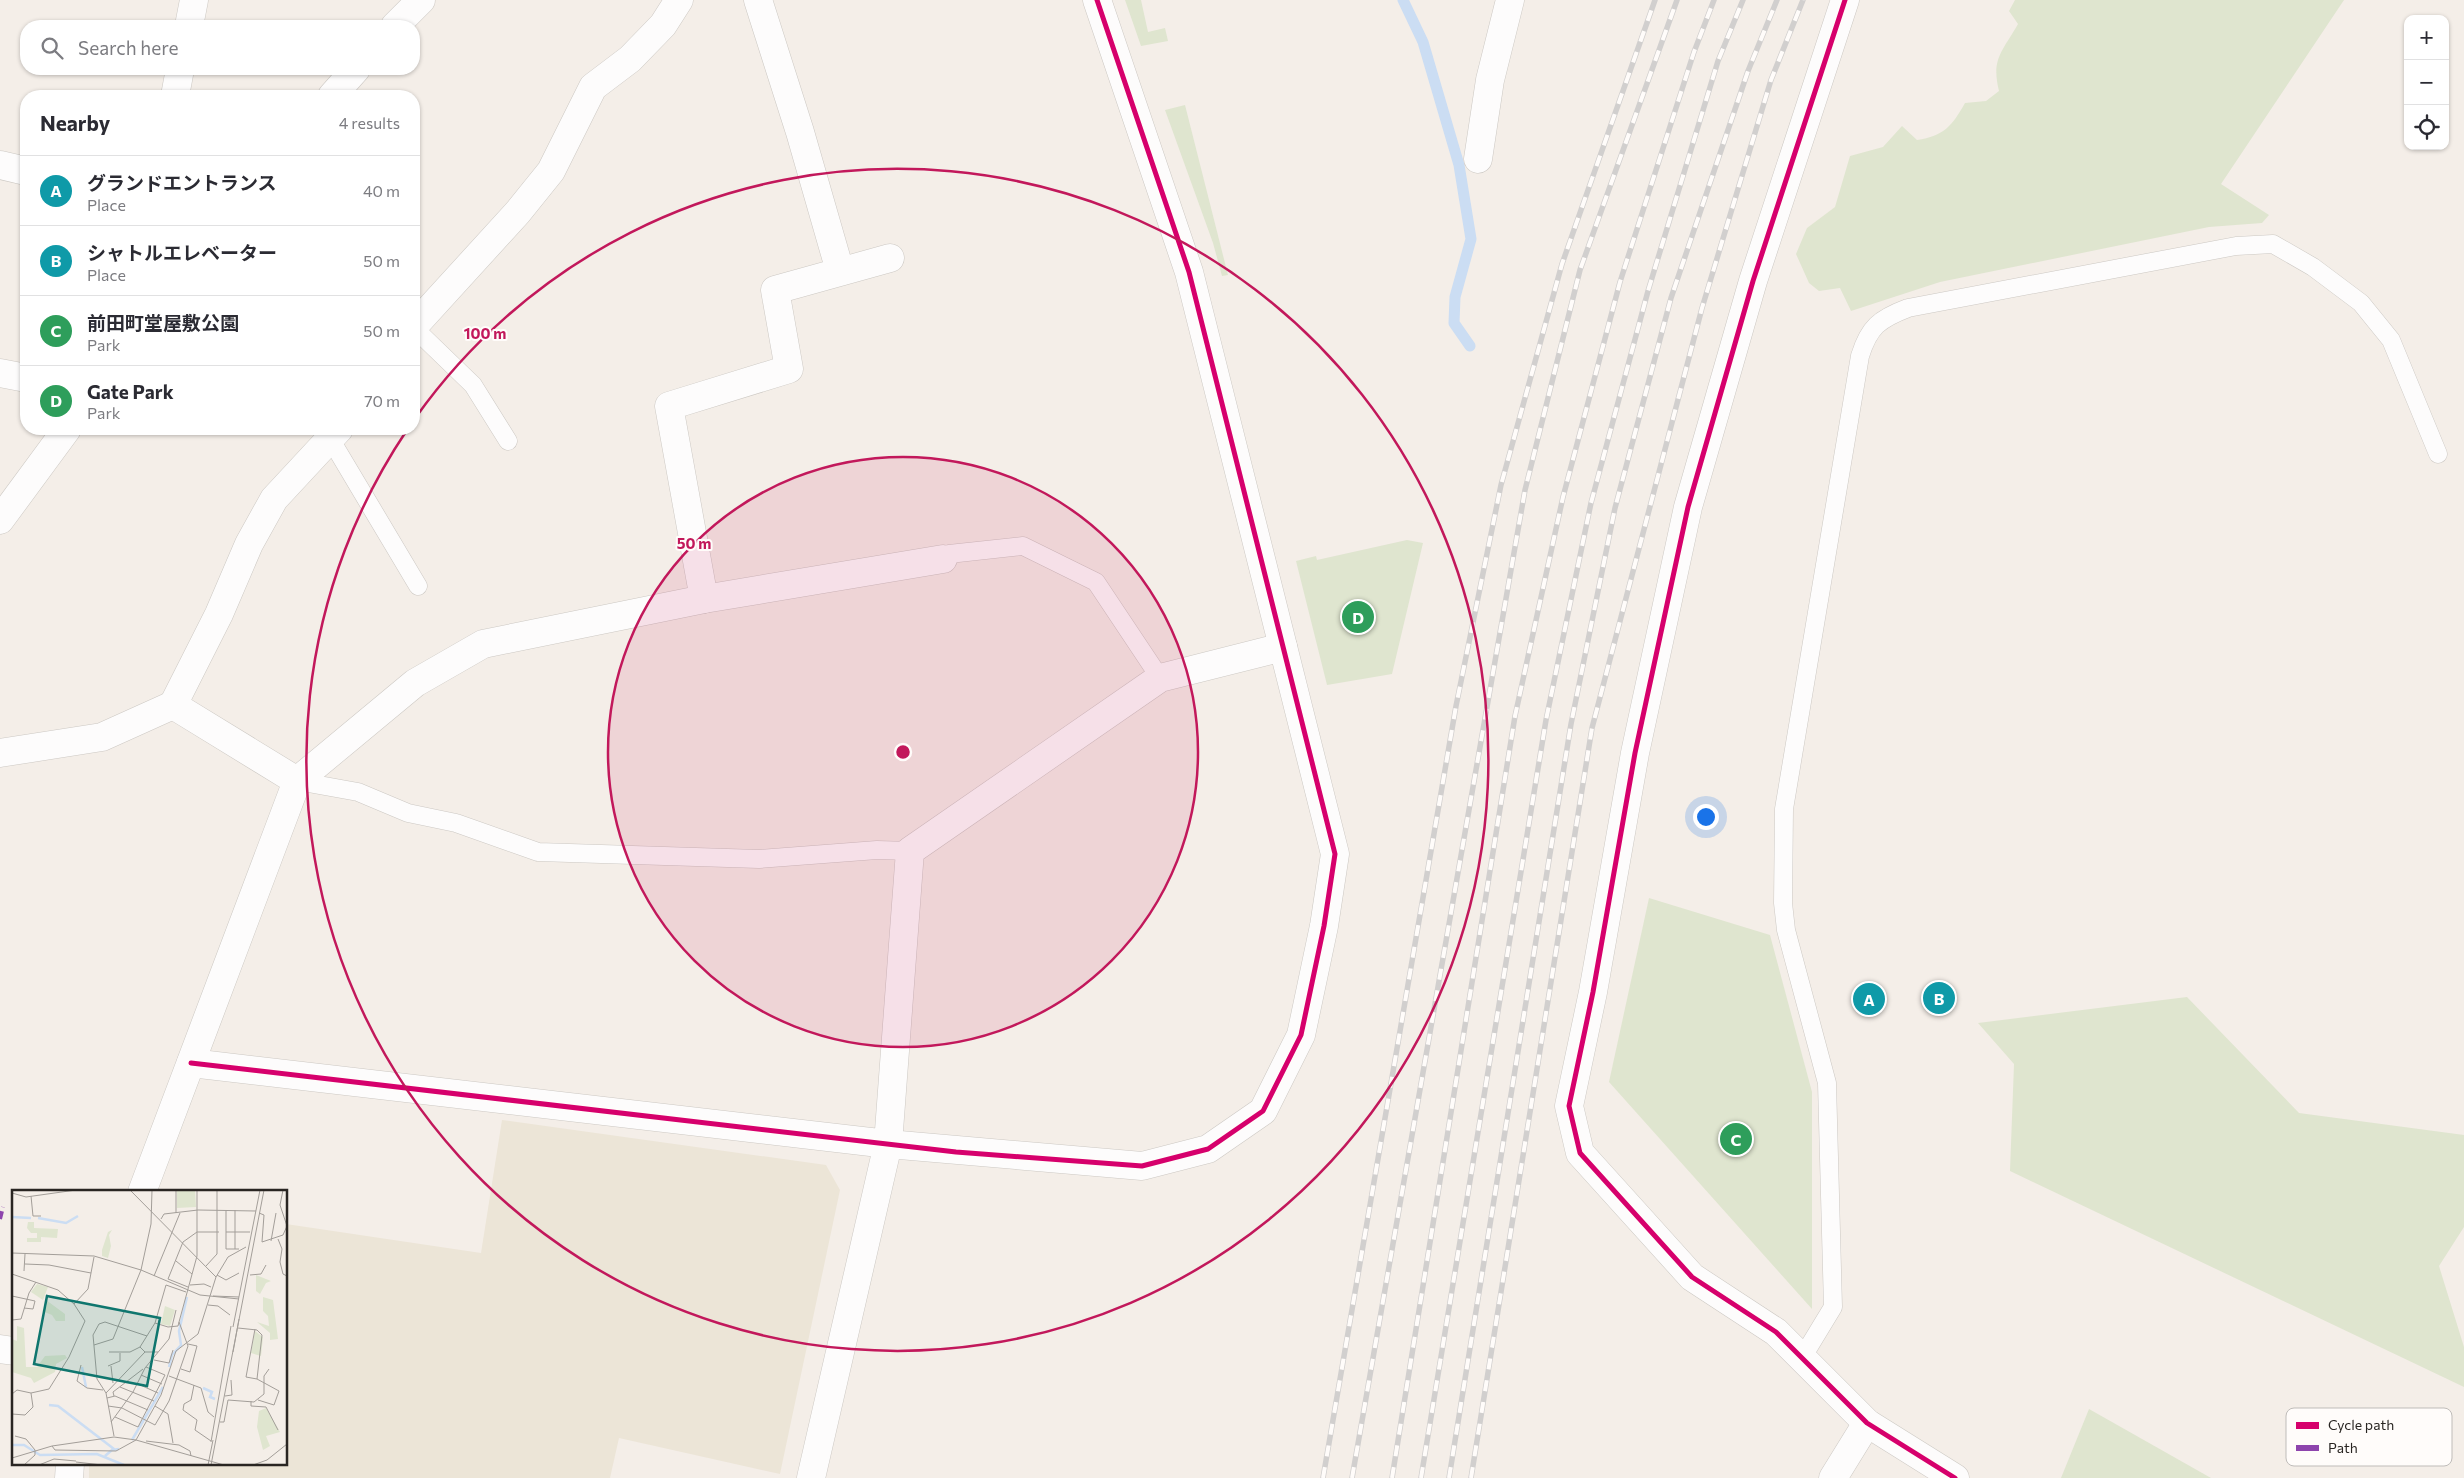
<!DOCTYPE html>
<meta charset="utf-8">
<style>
body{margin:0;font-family:Commissioner,"Noto Sans JP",sans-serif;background:#f2f2f3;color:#2b2b33}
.controls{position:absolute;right:15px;top:15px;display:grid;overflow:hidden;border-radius:10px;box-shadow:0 1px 4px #0004}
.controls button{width:45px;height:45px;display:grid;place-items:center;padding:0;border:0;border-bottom:1px solid #e1e1e2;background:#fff;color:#2b2b33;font:25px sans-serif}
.you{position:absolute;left:1705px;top:816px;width:18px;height:18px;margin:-12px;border:4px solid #fff;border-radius:50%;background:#1a73e8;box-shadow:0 0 0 8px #1a73e833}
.badge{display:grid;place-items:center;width:32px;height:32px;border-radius:50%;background:#706b67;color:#fff;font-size:16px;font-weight:700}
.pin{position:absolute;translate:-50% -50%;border:2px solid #fff;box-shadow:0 1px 5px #0006}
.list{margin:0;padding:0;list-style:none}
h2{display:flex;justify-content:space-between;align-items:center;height:65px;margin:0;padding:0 20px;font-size:21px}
h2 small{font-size:16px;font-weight:400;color:#7c7c81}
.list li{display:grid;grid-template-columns:32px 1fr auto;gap:15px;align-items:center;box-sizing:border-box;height:70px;padding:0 20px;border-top:1px solid #e1e1e2}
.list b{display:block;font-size:19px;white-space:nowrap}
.list p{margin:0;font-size:16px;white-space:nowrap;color:#7c7c81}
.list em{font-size:16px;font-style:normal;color:#7c7c81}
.icon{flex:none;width:28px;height:28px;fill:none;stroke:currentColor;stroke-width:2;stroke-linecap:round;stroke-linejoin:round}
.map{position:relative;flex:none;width:2464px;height:1478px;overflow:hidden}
.search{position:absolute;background:#fff;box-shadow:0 1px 4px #0004;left:20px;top:20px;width:400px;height:55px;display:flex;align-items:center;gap:12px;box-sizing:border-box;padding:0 18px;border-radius:20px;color:#7c7c81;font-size:19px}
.panel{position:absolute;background:#fff;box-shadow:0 1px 4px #0004;left:20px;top:90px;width:400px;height:345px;border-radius:20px}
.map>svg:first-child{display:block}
.commercial{fill:#ece5d7}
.green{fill:#dfe5cf}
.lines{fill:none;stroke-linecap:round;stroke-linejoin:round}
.stream{stroke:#cbddf3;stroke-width:11}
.service-casing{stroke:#ccc8c3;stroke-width:19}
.minor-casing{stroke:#ccc8c3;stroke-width:29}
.tertiary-casing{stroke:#ccc8c3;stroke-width:29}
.service{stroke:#fdfcfc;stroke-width:18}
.minor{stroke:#fdfcfc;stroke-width:28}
.tertiary{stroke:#fdfcfc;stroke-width:28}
.rail-casing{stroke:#d1cfce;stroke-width:5.5}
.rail{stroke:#fffcfa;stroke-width:4;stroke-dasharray:11;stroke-linecap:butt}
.quiet{stroke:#8e44ad;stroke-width:4;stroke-dasharray:8 4;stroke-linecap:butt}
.cycleway-casing{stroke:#fffcfa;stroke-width:8}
.cycleway{stroke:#d6006c;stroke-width:5}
.ring{fill:none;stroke:#c2185b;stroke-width:2.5}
.inset-river{fill:none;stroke:#cbddf3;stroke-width:2.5}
.inset-road{fill:none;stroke:#a39e99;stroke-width:1}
.view{fill:#0f766e;fill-opacity:0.15;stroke:#0f766e;stroke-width:2.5}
.inset-edge{fill:none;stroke:#292522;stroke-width:2.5}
.key{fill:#fffcfa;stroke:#bfbcb9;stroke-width:1}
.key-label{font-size:14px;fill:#292522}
.centre{fill:#c2185b;stroke:#fffcfa;stroke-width:2.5}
.ring-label{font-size:15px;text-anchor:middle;font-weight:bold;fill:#c2185b;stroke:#fffcfa;stroke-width:4;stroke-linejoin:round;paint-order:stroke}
</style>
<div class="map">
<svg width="2464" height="1478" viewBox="0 0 2464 1478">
<rect width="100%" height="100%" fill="#f4eee8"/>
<polygon class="commercial" points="502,1120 826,1165 840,1190 780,1474 619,1438 610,1478 89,1478 89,1464 286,1464 286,1224 481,1253"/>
<g class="green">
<polygon points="1125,0 1141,0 1148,32 1165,28 1168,41 1141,46"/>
<path d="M2015,0H2344L2221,184L2269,215L2262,223L2209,227L1940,282L1851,311L1840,288L1819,291L1809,283L1796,254L1807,228L1835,207L1850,156L1883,147L1902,126L1917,140C1944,136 1952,126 1965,103L1986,101L1999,91C1991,59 2002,52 2018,24L2009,11Z"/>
<polygon points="1185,105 1228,275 1222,276 1213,243 1165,110"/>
<polygon points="1407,540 1423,543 1392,674 1327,685 1296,561 1316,556 1317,560"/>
<polygon points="1649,898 1770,935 1812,1092 1812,1309 1609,1082"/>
<polygon points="2187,997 2299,1113 2464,1135 2464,1227 2439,1266 2464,1347 2464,1387 2010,1171 2014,1064 1978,1023"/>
<polygon points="2089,1409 2211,1478 2061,1478"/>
</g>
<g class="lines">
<polyline class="stream" points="1403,0 1423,42 1459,165 1471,239 1455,297 1454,323 1470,346"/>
<defs>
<g id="service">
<polyline points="414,328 473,385 508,441"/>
<polyline points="331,440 418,586"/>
<polyline points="943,559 949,554 1023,546 1096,582 1160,678"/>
<polyline points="297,781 358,792 408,813 456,823 538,852 759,859 877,850 910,851"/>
<path d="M1802,1358L1833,1307L1827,1083L1786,930L1783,903L1784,809L1860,356C1869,327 1879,319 1908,308L2236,246L2273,244L2313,267L2361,303L2391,340L2438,454"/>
</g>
<g id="minor">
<polyline points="758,0 800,132 840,271"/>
<polyline points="1845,0 1753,281 1688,507 1635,753 1593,992 1569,1106 1580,1153 1692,1277 1776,1332 1867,1423 1955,1478"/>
<polyline points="189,26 194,0"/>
<polyline points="395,26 421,0"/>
<polyline points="175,96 180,69"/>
<polyline points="332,96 356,69"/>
<polyline points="1478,159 1490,80 1510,0"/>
<polyline points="0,165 26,171"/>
<polyline points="414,326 518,212 551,171 593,87 630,59 663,25 679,0"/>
<polyline points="0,373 26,378"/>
<polyline points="0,520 67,429"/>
<polyline points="704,599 669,406 789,369 775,290 890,258"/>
<polyline points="173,705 219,614 249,544 274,499 339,429"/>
<polyline points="0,753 102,737 173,705 297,781 142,1192"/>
<polyline points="297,781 415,683 483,644 704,599 943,559"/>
<polyline points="191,1063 888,1144 910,851 1160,678 1283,647"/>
<polyline points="0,1349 14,1351"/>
<polyline points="69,1478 70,1464"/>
<polyline points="1833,1478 1867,1423"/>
</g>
<polyline id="tertiary" points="811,1478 888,1144 1142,1166 1208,1149 1263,1111 1301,1035 1324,926 1335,854 1189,272 1097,0"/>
</defs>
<use href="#service" class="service-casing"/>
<use href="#minor" class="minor-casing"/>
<use href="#tertiary" class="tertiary-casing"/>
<use href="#service" class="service"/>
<use href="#minor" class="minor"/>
<use href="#tertiary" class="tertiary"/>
<defs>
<g id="rail">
<polyline points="1323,1478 1456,706 1501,485 1562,264 1655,0"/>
<polyline points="1352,1478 1525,490 1580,270 1677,0"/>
<polyline points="1392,1478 1515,716 1563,497 1620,282 1694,52 1714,0"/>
<polyline points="1421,1478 1546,720 1591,503 1648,291 1718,61 1743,0"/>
<polyline points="1449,1478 1571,724 1615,508 1671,298 1748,71 1777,0"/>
<polyline points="1471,1478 1592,728 1702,308 1771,80 1803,0"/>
</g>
</defs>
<use href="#rail" class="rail-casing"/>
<use href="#rail" class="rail"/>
<polyline class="quiet" points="0,1219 3,1207"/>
<defs>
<g id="cycleway">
<polyline points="1845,0 1753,281 1688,507 1635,753 1593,992 1569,1106 1580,1153 1692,1277 1776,1332 1867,1423 1955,1478"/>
<polyline points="191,1063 956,1152 1142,1166 1208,1149 1263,1111 1301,1035 1324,926 1335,854 1189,272 1097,0"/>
</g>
</defs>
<use href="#cycleway" class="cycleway-casing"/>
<use href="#cycleway" class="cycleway"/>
</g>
<circle cx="903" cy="752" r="295" fill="#c2185b" fill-opacity=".12"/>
<g class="ring">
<circle cx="903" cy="752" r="295"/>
<path d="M416 417A591 591 0 1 1 407 430"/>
</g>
<g transform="translate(12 1190)">
<rect width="275" height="275" fill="#f4eee8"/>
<path d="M165,0H183L184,17L165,18ZM16,32H22V38L46,39L45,48L29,47V52H15V48H25V43H19L15,38ZM100,40L97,45L99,56L96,68L90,66V60L96,42ZM244,85L259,91L254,93L248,104L244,101ZM25,94L36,97L31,110L19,102ZM251,107L261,110L266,149L258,150V143L245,132L257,136L256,126L251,121ZM34,110L53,124V131H44L40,125L30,121L35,116ZM153,116L163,120L158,136L149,134ZM5,136L12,138L14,177H25L33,166L53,165L55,168L44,174L43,182L22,193L19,188L0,182V149L5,151ZM243,141L251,147L249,166L239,163ZM254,218L268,242L254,246L258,256L251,260L245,237L247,221Z" fill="#dfe5cf"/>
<path class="inset-river" d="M0,27L19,28M26,28L54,33L66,26M70,177L74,197M157,177L160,165L169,155L167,141L175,107M191,198L200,202L198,207L203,209M37,215L46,216L102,259M120,250L151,197M0,255H12L28,265L85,264L112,275M93,266L100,260L107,259"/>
<path class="inset-road" d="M164,0V23M119,1L204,87M0,3L14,7L64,0M19,6L21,26H29M214,20V59H227M247,23L252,25L250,52L271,45L275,36L268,15L271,0M149,29L152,24L186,20L244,21M214,42H238M266,49L270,59L268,72L271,84L275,86M259,51L264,23M223,59V20M0,63L82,66L129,80L188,105L227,109M164,71L180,84M13,74L37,75L79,83M194,76L205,64V0M12,81L13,64M0,84L46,100L62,114L73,131L57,167L37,199L19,203L21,217L13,225L0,224M205,85L214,90L227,83M238,85L249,84L254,75M142,86L168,23M178,95L192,94L199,97M176,97L156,89L171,52L185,42H207M0,106L23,111L21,119L12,118M201,106L227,107M62,114L76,99L82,67M196,115L206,116L218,125M0,130L9,129L17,103L24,92M143,133L156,137L166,136L167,132M221,137L248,0M226,138L245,140L250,145L245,189L234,187L243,139M82,155L101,149L129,80L139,34L140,0M97,162H118L128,157M146,162H133L128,157L143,133L154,95L174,102M221,162L227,129M142,170L157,173L161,160M69,175L65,191L75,198L91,200M96,176L108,171V163M99,176L101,193M169,179L178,182L185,156L176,154M129,185L150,194M157,186L189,198L196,222L202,227M245,189L267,201L262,215L246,210M126,194L146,203M182,195L179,210L172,214L171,220L185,230L183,240L199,251M108,197L142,211M94,203L133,162M0,204L5,200L19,203M102,206L101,202L131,179M213,206L220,205L219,190M95,208L103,206L136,220M239,211V216L254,217L266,240M96,216L110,218L143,235L157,211L176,156L167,132L185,66V0M143,216L156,224L161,253M103,227L126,237L153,185L134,177M99,232L121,202L133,178L157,149L164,120M208,232H212L216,210L242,212L252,204V186L257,179M3,246L14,249L23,260V265L12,275M102,246L94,203L85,189L81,145L87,134L93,132L135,146M134,251L167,255L178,261L179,266M199,252L219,136M40,256L43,260L104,261L124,250L149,205L164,161L186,144L204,87L216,67L234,57M0,268L40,256L102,247L124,250L212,275M64,272L90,275M27,275L42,269L64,271M196,275L201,250M199,275L252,0M241,275L255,270L275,254"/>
<path class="view" d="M35,106L148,128L135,196L22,174Z"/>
<rect width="275" height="275" class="inset-edge"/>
</g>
<rect x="2286" y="1408" width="166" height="58" rx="8" class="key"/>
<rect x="2296" y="1422" width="23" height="7" fill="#d6006c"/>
<rect x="2296" y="1445" width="23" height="6" fill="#8e44ad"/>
<g class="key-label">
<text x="2328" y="1430">Cycle path</text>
<text x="2328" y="1453">Path</text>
</g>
<circle cx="903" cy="752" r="8" class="centre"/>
<g class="ring-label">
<text x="485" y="339">100 m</text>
<text x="694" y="549">50 m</text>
</g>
</svg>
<div class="controls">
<button>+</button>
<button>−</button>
<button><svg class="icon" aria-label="locate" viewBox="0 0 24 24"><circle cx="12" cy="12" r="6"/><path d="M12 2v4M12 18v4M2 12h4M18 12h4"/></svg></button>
</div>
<div class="you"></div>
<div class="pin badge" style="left:1869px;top:999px;background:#0f9aa8">A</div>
<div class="pin badge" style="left:1939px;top:998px;background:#0f9aa8">B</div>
<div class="pin badge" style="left:1736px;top:1139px;background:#2e9e5b">C</div>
<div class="pin badge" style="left:1358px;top:617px;background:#2e9e5b">D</div>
<div class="search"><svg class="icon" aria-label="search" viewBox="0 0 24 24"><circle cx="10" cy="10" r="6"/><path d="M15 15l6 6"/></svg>Search here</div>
<section class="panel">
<h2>Nearby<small>4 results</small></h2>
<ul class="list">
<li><span class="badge" style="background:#0f9aa8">A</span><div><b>グランドエントランス</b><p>Place</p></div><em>40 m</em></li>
<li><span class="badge" style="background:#0f9aa8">B</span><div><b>シャトルエレベーター</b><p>Place</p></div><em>50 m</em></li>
<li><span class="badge" style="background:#2e9e5b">C</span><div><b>前田町堂屋敷公園</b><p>Park</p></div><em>50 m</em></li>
<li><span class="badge" style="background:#2e9e5b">D</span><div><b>Gate Park</b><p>Park</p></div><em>70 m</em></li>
</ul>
</section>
</div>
